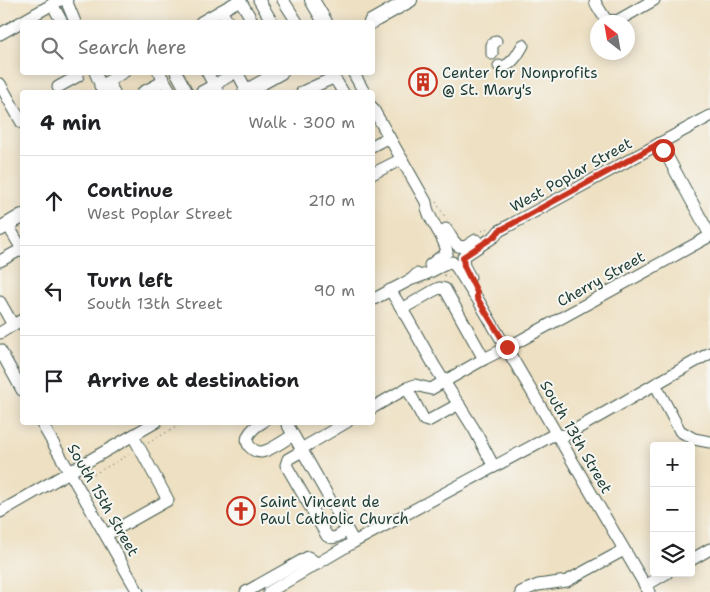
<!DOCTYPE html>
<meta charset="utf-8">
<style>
body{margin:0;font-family:"Shantell Sans",sans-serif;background:#f2f2f2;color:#202124}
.controls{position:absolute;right:15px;bottom:15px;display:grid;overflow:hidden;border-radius:5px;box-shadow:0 2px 12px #0003}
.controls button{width:45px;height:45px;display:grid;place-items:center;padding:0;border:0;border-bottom:1px solid #e0e0e0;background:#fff;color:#202124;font:25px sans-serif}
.compass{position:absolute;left:590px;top:15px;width:45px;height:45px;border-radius:50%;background:#fff;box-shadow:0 2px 12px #0003;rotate:329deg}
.stop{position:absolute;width:15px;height:15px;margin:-11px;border:4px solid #c8321e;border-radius:50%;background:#fff}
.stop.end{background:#c8321e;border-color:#fff;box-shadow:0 1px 5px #0008}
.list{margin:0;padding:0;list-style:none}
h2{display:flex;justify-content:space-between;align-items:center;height:65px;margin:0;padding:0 20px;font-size:21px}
h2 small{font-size:16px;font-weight:400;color:#757577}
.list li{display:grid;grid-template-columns:32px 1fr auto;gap:15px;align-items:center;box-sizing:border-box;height:90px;padding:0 20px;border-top:1px solid #e0e0e0}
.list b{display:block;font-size:19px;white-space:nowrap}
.list p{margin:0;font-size:16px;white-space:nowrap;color:#757577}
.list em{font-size:16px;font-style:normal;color:#757577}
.icon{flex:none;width:28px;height:28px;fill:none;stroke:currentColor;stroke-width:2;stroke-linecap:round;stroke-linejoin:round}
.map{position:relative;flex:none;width:710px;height:592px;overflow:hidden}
.search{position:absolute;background:#fff;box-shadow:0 2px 12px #0003;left:20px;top:20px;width:355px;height:55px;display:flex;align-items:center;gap:12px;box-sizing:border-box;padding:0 18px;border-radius:5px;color:#757577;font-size:19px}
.panel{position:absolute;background:#fff;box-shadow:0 2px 12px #0003;left:20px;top:90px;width:355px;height:335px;border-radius:5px}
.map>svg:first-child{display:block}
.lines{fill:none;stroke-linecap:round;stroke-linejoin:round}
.minor-casing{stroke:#3e5549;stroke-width:13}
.major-casing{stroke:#3e5549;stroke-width:16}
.path{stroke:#3e5549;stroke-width:1;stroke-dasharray:1 4;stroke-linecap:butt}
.minor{stroke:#fff;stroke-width:11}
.major{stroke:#fff;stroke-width:14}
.route{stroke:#c8321e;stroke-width:6}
.labels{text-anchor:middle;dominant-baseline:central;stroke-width:4;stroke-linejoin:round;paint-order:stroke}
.poi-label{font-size:15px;fill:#1f3d34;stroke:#f6f6f2;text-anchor:start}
.street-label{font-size:15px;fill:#1f3d34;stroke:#f6f6f2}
</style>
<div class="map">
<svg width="710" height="592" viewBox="0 0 710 592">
<rect width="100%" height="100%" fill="#f6f6f2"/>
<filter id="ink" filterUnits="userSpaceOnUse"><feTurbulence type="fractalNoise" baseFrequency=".02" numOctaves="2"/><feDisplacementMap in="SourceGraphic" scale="10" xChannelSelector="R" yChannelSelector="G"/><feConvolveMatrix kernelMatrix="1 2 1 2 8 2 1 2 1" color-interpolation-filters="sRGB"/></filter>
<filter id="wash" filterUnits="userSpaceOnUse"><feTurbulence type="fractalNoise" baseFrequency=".0096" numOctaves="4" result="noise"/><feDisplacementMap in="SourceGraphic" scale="20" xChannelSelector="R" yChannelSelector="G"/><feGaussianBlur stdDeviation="1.12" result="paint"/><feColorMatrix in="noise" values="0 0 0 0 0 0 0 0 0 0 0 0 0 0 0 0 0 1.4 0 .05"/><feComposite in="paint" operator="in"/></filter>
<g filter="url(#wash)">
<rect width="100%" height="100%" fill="#eee0c2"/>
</g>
<g filter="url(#ink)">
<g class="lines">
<defs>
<g id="minor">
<polyline points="66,0 75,22"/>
<polyline points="240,0 253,22"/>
<polyline points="259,0 272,22"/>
<polyline points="283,0 297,22"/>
<polyline points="595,0 596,4 606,20 617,21 654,0"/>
<polyline points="52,4 62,22"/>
<polyline points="221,11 228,22"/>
<polyline points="201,22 240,0"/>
<polyline points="0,34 60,0"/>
<polyline points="492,54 492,45 496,41"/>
<path d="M499,66L503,67C513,63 518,54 523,45"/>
<polyline points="95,72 103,91"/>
<polyline points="159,72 171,92"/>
<polyline points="176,72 187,92"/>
<polyline points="207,72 214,85 236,72"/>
<polyline points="237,72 247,91"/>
<polyline points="353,72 364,92"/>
<polyline points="108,82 114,92"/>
<polyline points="0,84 22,123"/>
<polyline points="100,86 124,72"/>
<polyline points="58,87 78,76"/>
<polyline points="143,92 164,81"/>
<polyline points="201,92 214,85 218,92"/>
<polyline points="302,92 333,78 337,82 343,92"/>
<path d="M372,107L426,202C427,220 444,234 447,252L430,265"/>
<polyline points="660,143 710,235"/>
<polyline points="372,146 389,137"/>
<polyline points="372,174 402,159"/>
<polyline points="446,229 453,240 458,246 465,247 476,240"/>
<polyline points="0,261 22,249 7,224"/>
<polyline points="470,277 464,266 463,257 495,236 499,231 710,116"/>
<path d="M412,279C427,276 438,266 452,262L457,268L474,295L477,298L649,592"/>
<polyline points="390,290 402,309 435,367 474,429 494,467"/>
<polyline points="372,300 412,279 417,274"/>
<polyline points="0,302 13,325 22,320"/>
<polyline points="402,309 433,291 439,288 445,289 484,359"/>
<polyline points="0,333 13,325"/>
<polyline points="0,350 22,390"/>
<polyline points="655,384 680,431 694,439 710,442"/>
<polyline points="407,388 424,420 428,421 459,404"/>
<polyline points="372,408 407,388 415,385 431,389 484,359 514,344 710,236"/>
<polyline points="41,422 138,592"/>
<path d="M263,422C254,427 242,437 250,447C253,450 257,452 261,452C270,451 285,440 293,435"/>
<polyline points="286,422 354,542"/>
<polyline points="301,449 347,422"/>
<path d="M302,451L288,459L286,465L327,536C334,541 341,534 347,530"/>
<polyline points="0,512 156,422"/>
<polyline points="106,535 168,500 133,436"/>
<polyline points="691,560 710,549"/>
<polyline points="645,586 667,573"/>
<polyline points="246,592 308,557 318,564"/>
<polyline points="269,592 354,542 551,436 566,435 710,353"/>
<polyline points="521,592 528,589 538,585 567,581 624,550"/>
</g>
<g id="major">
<polyline points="312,0 325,22"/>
<polyline points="371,22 410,0"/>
<polyline points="245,92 281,72"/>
<polyline points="0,229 22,216"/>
</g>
</defs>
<use href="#minor" class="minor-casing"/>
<use href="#major" class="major-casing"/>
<g class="path">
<polyline points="436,202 447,220"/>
<polyline points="482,231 489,227"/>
<polyline points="444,275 452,278"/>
<polyline points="148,443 185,422"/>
<polyline points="85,479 132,453"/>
</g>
<use href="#minor" class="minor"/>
<use href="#major" class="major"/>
</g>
</g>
<g class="lines" filter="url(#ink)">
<polyline class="route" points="507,347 477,298 477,292 464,266 463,257 495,236 499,231 660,143 663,150"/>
</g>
<defs>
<symbol id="building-ring" viewBox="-11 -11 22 22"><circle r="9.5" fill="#f6f6f2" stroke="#c8321e" stroke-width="1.5"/><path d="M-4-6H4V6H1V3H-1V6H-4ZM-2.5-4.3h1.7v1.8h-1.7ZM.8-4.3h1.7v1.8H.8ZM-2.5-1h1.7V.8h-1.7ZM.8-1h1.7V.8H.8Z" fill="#c8321e"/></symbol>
<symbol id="church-ring" viewBox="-11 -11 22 22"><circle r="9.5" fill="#f6f6f2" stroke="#c8321e" stroke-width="1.5"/><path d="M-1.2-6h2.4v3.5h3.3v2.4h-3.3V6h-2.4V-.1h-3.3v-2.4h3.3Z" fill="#c8321e"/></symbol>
</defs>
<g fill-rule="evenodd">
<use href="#building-ring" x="407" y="66" width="32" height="32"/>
<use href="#church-ring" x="225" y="495" width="32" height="32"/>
</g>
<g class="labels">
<g class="poi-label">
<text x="442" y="73">Center for Nonprofits<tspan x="442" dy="17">@ St. Mary's</tspan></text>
<text x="260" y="502">Saint Vincent de<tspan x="260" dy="17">Paul Catholic Church</tspan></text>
</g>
<g class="street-label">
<text transform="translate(571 175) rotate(-29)">West Poplar Street</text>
<text transform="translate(601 279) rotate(-29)">Cherry Street</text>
<text transform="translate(576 437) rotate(60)">South 13th Street</text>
<text transform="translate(103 500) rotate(60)">South 15th Street</text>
</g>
</g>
</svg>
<div class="controls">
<button>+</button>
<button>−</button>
<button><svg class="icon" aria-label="layers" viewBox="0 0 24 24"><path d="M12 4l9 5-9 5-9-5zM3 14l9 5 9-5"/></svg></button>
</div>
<svg class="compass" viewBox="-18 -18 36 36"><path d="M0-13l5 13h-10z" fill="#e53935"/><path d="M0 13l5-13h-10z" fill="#757577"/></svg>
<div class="stop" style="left:663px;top:150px"></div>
<div class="stop end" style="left:507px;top:347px"></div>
<div class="search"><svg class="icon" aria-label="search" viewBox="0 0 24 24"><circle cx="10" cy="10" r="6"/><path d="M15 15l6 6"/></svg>Search here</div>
<section class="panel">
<h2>4 min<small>Walk · 300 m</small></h2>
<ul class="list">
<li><svg class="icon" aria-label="ahead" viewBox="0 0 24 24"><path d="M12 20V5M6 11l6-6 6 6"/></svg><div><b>Continue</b><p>West Poplar Street</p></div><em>210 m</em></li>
<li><svg class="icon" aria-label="left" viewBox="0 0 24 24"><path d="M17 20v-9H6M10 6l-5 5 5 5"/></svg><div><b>Turn left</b><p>South 13th Street</p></div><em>90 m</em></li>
<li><svg class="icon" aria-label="arrive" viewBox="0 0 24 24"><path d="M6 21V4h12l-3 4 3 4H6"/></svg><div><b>Arrive at destination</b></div></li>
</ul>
</section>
</div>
